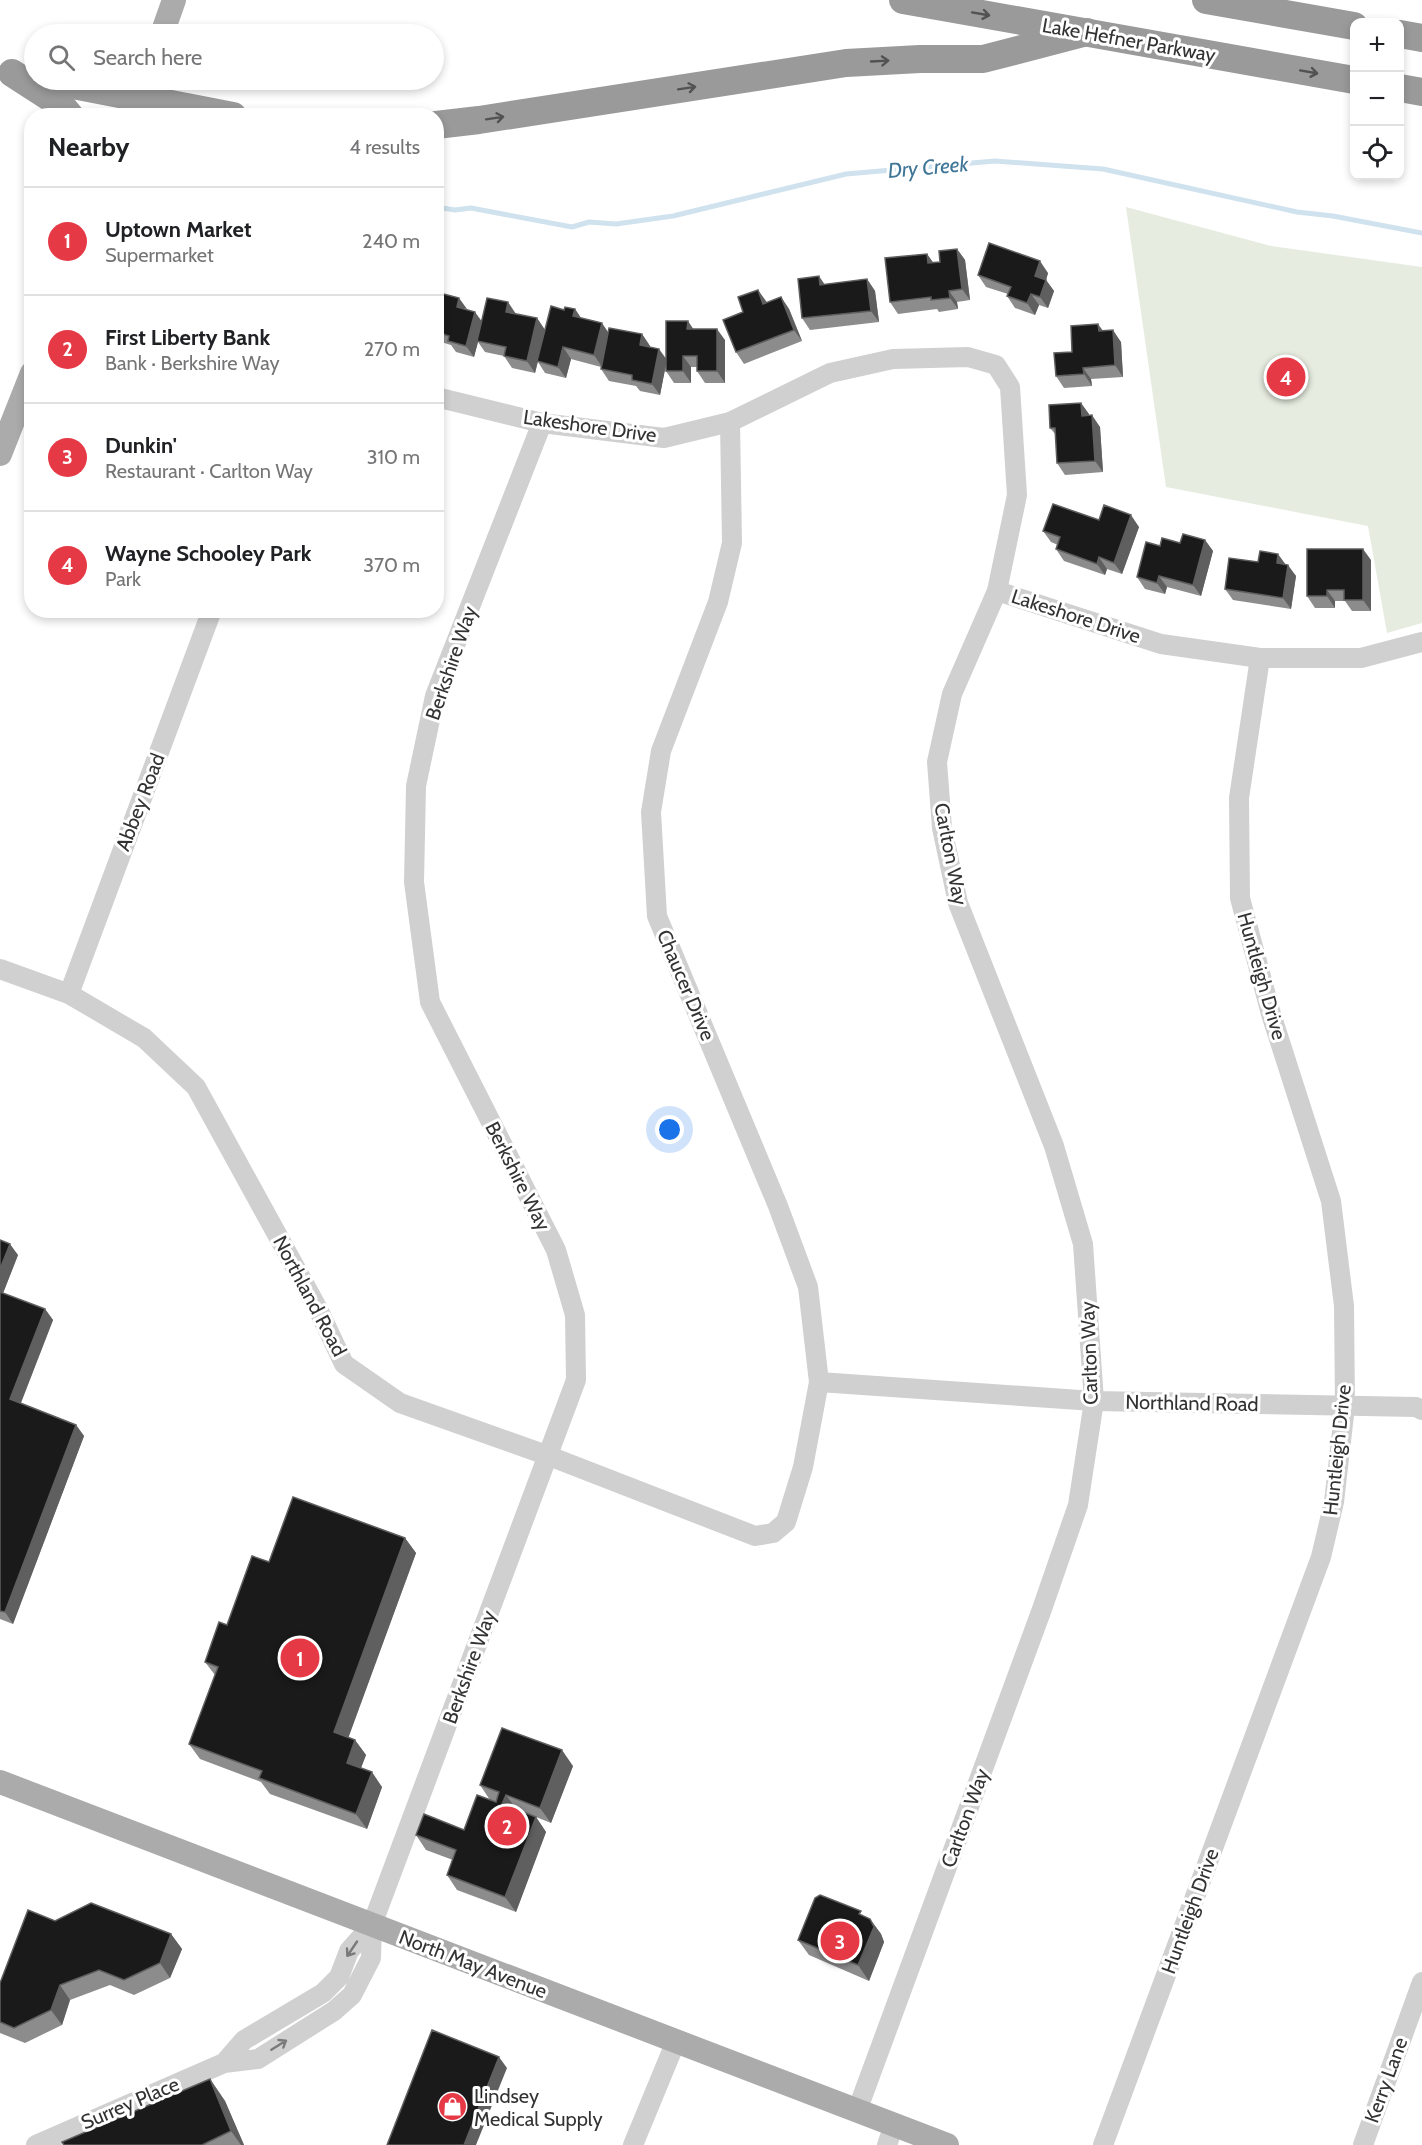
<!DOCTYPE html>
<meta charset="utf-8">
<style>
body{margin:0;font-family:Cabin,sans-serif;background:#f2f2f2;color:#202124}
.controls{position:absolute;right:18px;top:18px;display:grid;overflow:hidden;border-radius:12px;box-shadow:0 3px 9px #0003}
.controls button{width:54px;height:54px;display:grid;place-items:center;padding:0;border:0;border-bottom:2px solid #e0e0e0;background:#fff;color:#202124;font:30px sans-serif}
.you{position:absolute;left:670px;top:1130px;width:21px;height:21px;margin:-15px;border:4px solid #fff;border-radius:50%;background:#1a73e8;box-shadow:0 0 0 9px #1a73e833}
.badge{display:grid;place-items:center;width:39px;height:39px;border-radius:50%;background:#e63946;color:#fff;font-size:20px;font-weight:700}
.pin{position:absolute;translate:-50% -50%;border:3px solid #fff;box-shadow:0 2px 6px #0006}
.list{margin:0;padding:0;list-style:none}
h2{display:flex;justify-content:space-between;align-items:center;height:78px;margin:0;padding:0 24px;font-size:26px}
h2 small{font-size:20px;font-weight:400;color:#757577}
.list li{display:grid;grid-template-columns:39px 1fr auto;gap:18px;align-items:center;box-sizing:border-box;height:108px;padding:0 24px;border-top:2px solid #e0e0e0}
.list b{display:block;font-size:22px;white-space:nowrap}
.list p{margin:0;font-size:20px;white-space:nowrap;color:#757577}
.list em{font-size:20px;font-style:normal;color:#757577}
.icon{flex:none;width:33px;height:33px;fill:none;stroke:currentColor;stroke-width:2;stroke-linecap:round;stroke-linejoin:round}
.map{position:relative;flex:none;width:1422px;height:2145px;overflow:hidden}
.search{position:absolute;background:#fff;box-shadow:0 3px 9px #0003;left:24px;top:24px;width:420px;height:66px;display:flex;align-items:center;gap:15px;box-sizing:border-box;padding:0 21px;border-radius:33px;color:#757577;font-size:22px}
.panel{position:absolute;background:#fff;box-shadow:0 3px 9px #0003;left:24px;top:108px;width:420px;height:510px;border-radius:24px}
.map>svg:first-child{display:block}
.park{fill:#e6ecdf}
.lines{fill:none;stroke-linecap:round;stroke-linejoin:round}
.stream{stroke:#cfe2ee;stroke-width:5}
.minor{stroke:#d0d0d0;stroke-width:20}
.major{stroke:#ababab;stroke-width:24}
.highway{stroke:#9a9a9a;stroke-width:28}
.wall{fill:#8c8c8c}
.shaded-wall{fill:#5f5f5f}
.building{fill:#1a1a1a;stroke:#5f5f5f;stroke-width:1.5}
.oneway{stroke:#525252}
.oneway2{stroke:#7a7a7a}
.labels{text-anchor:middle;dominant-baseline:central;stroke-width:6;stroke-linejoin:round;paint-order:stroke}
.street-label{font-size:20px;fill:#333;stroke:#fff}
.poi-label{font-size:20px;fill:#333;stroke:#fff;text-anchor:start}
.water-label{font-size:21px;font-style:italic;fill:#3f7597;stroke:#fff}
</style>
<div class="map">
<svg width="1422" height="2145" viewBox="0 0 1422 2145">
<rect width="100%" height="100%" fill="#fff"/>
<polygon class="park" points="1126,207 1271,246 1422,267 1422,623 1387,633 1368,526 1166,487"/>
<g class="lines">
<polyline class="stream" points="436,207 455,210 471,208 572,227 589,222 616,224 673,216 846,174 995,161 1103,169 1297,212 1333,216 1422,233"/>
<g class="minor">
<polyline points="436,397 542,423 664,438 730,422 830,373 893,359 968,357 996,365 1010,387 1017,495 997,591 1161,644 1260,658 1361,658 1422,642"/>
<polyline points="0,969 69,994 144,1038 196,1087 318,1309 344,1364 400,1403 549,1456 755,1536 773,1533 786,1522 803,1467 819,1382 808,1287 778,1206 657,916 651,812 661,751 718,602 732,543 730,422"/>
<polyline points="69,994 212,610"/>
<polyline points="819,1382 1094,1401 1416,1407 1422,1410"/>
<polyline points="372,1925 576,1380 575,1315 556,1250 430,1002 414,882 416,786 435,696 542,423"/>
<polyline points="857,2111 1042,1609 1078,1505 1094,1401 1083,1244 1054,1146 958,903 942,828 937,762 952,694 997,591"/>
<polyline points="36,2145 224,2063 258,2059 334,2011 352,1995 371,1958 372,1925 349,1951 339,1977 323,1993 244,2040 224,2063"/>
<polyline points="633,2145 676,2041"/>
<polyline points="887,2145 894,2125"/>
<polyline points="1103,2145 1321,1557 1334,1502 1345,1406 1344,1306 1331,1201 1271,1014 1240,898 1239,798 1260,658"/>
<polyline points="1363,2145 1422,1982"/>
</g>
<g class="major">
<polyline points="162,34 174,0"/>
<polyline points="133,116 146,80"/>
<polyline points="0,454 32,373"/>
<polyline points="0,1782 947,2145"/>
</g>
<g class="highway">
<polyline points="903,0 1354,80"/>
<polyline points="1206,0 1354,26"/>
<polyline points="1400,34 1422,38"/>
<polyline points="12,73 60,104 70,116"/>
<polyline points="47,80 233,116"/>
<polyline points="1400,88 1422,92"/>
<polyline points="436,125 479,120 846,63 920,59 983,59 1087,32"/>
</g>
</g>
<g class="wall">
<polygon points="957,249 965,260 970,300 957,302 958,309 939,312 937,309 898,314 890,302 927,254 933,263 940,262"/>
<polygon points="1048,273 1046,280 1054,291 1048,308 1039,305 1035,315 1015,308 1007,296 1008,294 986,287 978,275"/>
<polygon points="867,279 875,291 879,322 810,330 802,318 824,285"/>
<polygon points="436,292 467,310 481,321 516,314 537,318 545,330 541,345 564,310 575,309 581,318 608,332 642,334 650,346 650,347 666,360 693,329 725,340 725,383 705,383 697,371 697,367 691,367 691,383 674,383 666,371 666,363 660,395 640,391 636,386 609,381 601,369 601,367 571,359 566,378 545,373 538,362 535,373 512,368 504,356 485,352 478,342 474,357 456,352 451,345 441,342 439,349 436,349"/>
<polygon points="781,297 789,309 802,341 744,364 736,352 743,312 766,301 767,303"/>
<polygon points="1104,331 1121,342 1123,377 1091,379 1092,386 1064,388 1056,376 1072,352"/>
<polygon points="1081,403 1089,415 1100,427 1103,472 1065,475 1057,463 1056,435 1050,428"/>
<polygon points="1099,520 1139,527 1122,574 1107,569 1105,575 1064,561 1056,549 1058,545 1051,542 1043,531"/>
<polygon points="1205,540 1213,551 1201,596 1167,587 1165,594 1145,589 1137,577 1160,546"/>
<polygon points="1371,560 1371,611 1352,611 1345,601 1335,601 1335,608 1315,608 1307,596"/>
<polygon points="1285,564 1296,576 1291,609 1233,600 1225,589"/>
<polygon points="0,1240 18,1255 3,1293 45,1309 53,1320 21,1403 76,1425 84,1436 13,1624 0,1619"/>
<polygon points="405,1538 416,1553 348,1737 355,1740 366,1755 361,1768 382,1787 367,1829 270,1794 261,1782 200,1759 189,1744 215,1675 205,1662 269,1562"/>
<polygon points="573,1766 551,1823 536,1817 546,1832 516,1912 457,1890 447,1875 453,1860 426,1850 416,1835 464,1830 490,1800 480,1785"/>
<polygon points="865,1917 870,1919 881,1934 884,1942 869,1981 809,1955 798,1940"/>
<polygon points="55,1921 171,1934 182,1949 170,1978 134,1995 110,1985 70,2000 62,2025 25,2043 0,2033 0,1983"/>
<polygon points="210,2079 225,2101 244,2145 64,2145"/>
</g>
<g class="shaded-wall">
<polygon points="957,249 965,260 970,300 962,289"/>
<polygon points="927,254 935,265 928,263"/>
<polygon points="1040,261 1048,273 1046,280 1054,291 1048,308 1040,297 1035,276"/>
<polygon points="819,276 827,288 820,285"/>
<polygon points="867,279 875,291 879,322 871,311"/>
<polygon points="758,290 766,301 771,316 763,304"/>
<polygon points="949,291 957,302 958,309 950,298"/>
<polygon points="1031,294 1039,305 1035,315 1027,303"/>
<polygon points="781,297 789,309 802,341 794,330"/>
<polygon points="459,298 467,309 457,307"/>
<polygon points="508,302 516,314 506,312"/>
<polygon points="575,309 583,321 573,316"/>
<polygon points="475,312 483,323 474,357 466,346"/>
<polygon points="537,318 545,330 535,373 527,361"/>
<polygon points="688,321 696,333 687,329"/>
<polygon points="602,323 610,335 602,367 594,355"/>
<polygon points="1098,324 1106,335 1099,331"/>
<polygon points="717,329 725,340 725,383 717,371"/>
<polygon points="1113,330 1121,342 1123,377 1115,365"/>
<polygon points="642,334 650,346 648,357 640,345"/>
<polygon points="436,337 441,342 439,349 436,346"/>
<polygon points="563,347 571,359 566,378 558,367"/>
<polygon points="659,349 667,360 660,395 652,384"/>
<polygon points="683,356 691,367 691,383 683,371"/>
<polygon points="1083,368 1091,379 1092,386 1084,374"/>
<polygon points="1081,403 1089,414 1090,427 1082,416"/>
<polygon points="1092,415 1100,427 1103,472 1095,461"/>
<polygon points="1131,515 1139,527 1122,574 1114,563"/>
<polygon points="1205,540 1213,551 1201,596 1193,585"/>
<polygon points="1363,549 1371,560 1371,611 1363,600"/>
<polygon points="1278,554 1286,565 1277,563"/>
<polygon points="1099,557 1107,569 1105,575 1097,564"/>
<polygon points="1288,565 1296,576 1291,609 1283,598"/>
<polygon points="1159,576 1167,587 1165,594 1157,583"/>
<polygon points="1327,590 1335,601 1335,608 1327,596"/>
<polygon points="10,1244 18,1255 0,1301 0,1269"/>
<polygon points="45,1309 53,1320 18,1410 10,1399"/>
<polygon points="76,1425 84,1436 13,1624 5,1612"/>
<polygon points="405,1538 416,1553 345,1747 334,1732"/>
<polygon points="355,1740 366,1755 357,1778 347,1763"/>
<polygon points="562,1750 573,1766 551,1823 540,1808"/>
<polygon points="372,1772 382,1787 367,1829 356,1814"/>
<polygon points="506,1795 517,1810 502,1804"/>
<polygon points="536,1817 546,1832 516,1912 505,1897"/>
<polygon points="870,1919 881,1934 884,1942 869,1981 858,1965"/>
<polygon points="171,1934 182,1949 170,1978 160,1963"/>
<polygon points="60,1985 70,2000 62,2025 51,2010"/>
<polygon points="499,2057 507,2068 476,2145 464,2145"/>
<polygon points="210,2079 225,2101 244,2145 241,2145 231,2131"/>
</g>
<g class="building">
<polygon points="989,243 1040,261 1035,276 1046,280 1040,297 1031,294 1027,303 1007,296 1011,287 978,275"/>
<polygon points="957,249 962,289 949,291 950,298 931,300 931,297 890,302 885,258 927,254 928,263 940,262 939,251"/>
<polygon points="819,276 820,285 867,279 871,311 802,318 798,279"/>
<polygon points="758,290 763,304 781,297 794,330 736,352 723,320 743,312 738,297"/>
<polygon points="436,292 459,298 457,307 475,312 466,346 448,341 449,336 436,332"/>
<polygon points="487,298 508,302 506,312 537,318 527,361 504,356 506,347 477,341"/>
<polygon points="551,306 564,310 565,307 575,309 573,316 602,323 594,355 563,347 558,367 537,361"/>
<polygon points="666,321 688,321 687,329 717,329 717,371 697,371 697,356 683,356 683,371 666,371"/>
<polygon points="1098,324 1099,331 1113,330 1115,365 1083,368 1084,374 1056,376 1054,353 1072,352 1071,326"/>
<polygon points="609,328 642,334 640,345 659,349 652,384 632,380 632,375 601,369"/>
<polygon points="1081,403 1082,416 1092,415 1095,461 1057,463 1055,428 1050,428 1049,405"/>
<polygon points="1053,504 1099,520 1104,505 1131,515 1114,563 1099,557 1097,564 1056,549 1060,537 1043,531"/>
<polygon points="1183,534 1205,540 1193,585 1159,576 1157,583 1137,577 1146,542 1160,546 1162,538 1180,543"/>
<polygon points="1307,549 1363,549 1363,600 1344,600 1344,590 1327,590 1327,596 1307,596"/>
<polygon points="1260,551 1278,554 1277,563 1288,565 1283,598 1225,589 1229,558 1258,562"/>
<polygon points="0,1240 10,1244 0,1269"/>
<polygon points="0,1292 45,1309 10,1399 76,1425 5,1612 0,1611"/>
<polygon points="293,1497 405,1538 334,1732 355,1740 347,1763 372,1772 356,1814 259,1778 262,1771 189,1744 218,1667 205,1662 219,1622 227,1625 252,1556 269,1562"/>
<polygon points="502,1728 562,1750 540,1808 506,1795 502,1804 536,1817 505,1897 447,1875 456,1850 416,1835 424,1814 464,1830 477,1795 496,1802 499,1792 480,1785"/>
<polygon points="820,1895 861,1911 859,1914 870,1919 874,1927 858,1965 798,1940 815,1898"/>
<polygon points="91,1903 171,1934 160,1963 124,1980 99,1970 60,1985 51,2010 14,2028 0,2022 0,1983 28,1910 55,1921"/>
<polygon points="432,2030 499,2057 464,2145 387,2145"/>
<polygon points="210,2079 231,2131 202,2145 64,2145 62,2142"/>
</g>
<defs><path id="oneway-shaft" d="M-6 0H5M1.5-3L5.5 0L1.5 3" fill="none" stroke-width="1.6" stroke-linecap="round" stroke-linejoin="round" transform="scale(1.5)"/></defs>
<g class="oneway">
<use href="#oneway-shaft" transform="translate(981 14) rotate(10)"/>
<use href="#oneway-shaft" transform="translate(880 61) rotate(-3)"/>
<use href="#oneway-shaft" transform="translate(1309 72) rotate(10)"/>
<use href="#oneway-shaft" transform="translate(687 88) rotate(-9)"/>
<use href="#oneway-shaft" transform="translate(495 118) rotate(-9)"/>
</g>
<g class="oneway2">
<use href="#oneway-shaft" transform="translate(352 1949) rotate(124)"/>
<use href="#oneway-shaft" transform="translate(279 2045) rotate(-32)"/>
</g>
<defs>
<symbol id="shop-disc" viewBox="-11 -11 22 22"><circle r="9.5" fill="#e63946" stroke="#fff"/><path d="M-5-2.5h2.3a2.7 3.5 0 0 1 5.4 0H5L5.5 6h-11ZM-1.5-2.5h3a1.5 2.3 0 0 0-3 0Z" fill="#fff"/></symbol>
</defs>
<g fill-rule="evenodd">
<use href="#shop-disc" x="436" y="2090" width="33" height="33"/>
</g>
<g class="labels">
<g class="street-label">
<text transform="translate(1129 40) rotate(10)">Lake Hefner Parkway</text>
<text transform="translate(590 426) rotate(8)">Lakeshore Drive</text>
<text transform="translate(1076 616) rotate(18)">Lakeshore Drive</text>
<text transform="translate(451 663) rotate(-71)">Berkshire Way</text>
<text transform="translate(140 802) rotate(-69)">Abbey Road</text>
<text transform="translate(951 854) rotate(79)">Carlton Way</text>
<text transform="translate(1262 976) rotate(74)">Huntleigh Drive</text>
<text transform="translate(686 985) rotate(67)">Chaucer Drive</text>
<text transform="translate(518 1176) rotate(63)">Berkshire Way</text>
<text transform="translate(310 1296) rotate(62)">Northland Road</text>
<text transform="translate(1089 1353) rotate(-92)">Carlton Way</text>
<text transform="translate(1192 1403) rotate(1)">Northland Road</text>
<text transform="translate(1337 1450) rotate(-84)">Huntleigh Drive</text>
<text transform="translate(469 1667) rotate(-70)">Berkshire Way</text>
<text transform="translate(965 1818) rotate(-70)">Carlton Way</text>
<text transform="translate(1190 1911) rotate(-70)">Huntleigh Drive</text>
<text transform="translate(473 1964) rotate(21)">North May Avenue</text>
<text transform="translate(1386 2080) rotate(-70)">Kerry Lane</text>
<text transform="translate(130 2103) rotate(-23)">Surrey Place</text>
</g>
<g class="poi-label">
<text x="474" y="2096">Lindsey<tspan x="474" dy="23">Medical Supply</tspan></text>
</g>
<g class="water-label">
<text transform="translate(928 167) rotate(-5)">Dry Creek</text>
</g>
</g>
</svg>
<div class="controls">
<button>+</button>
<button>−</button>
<button><svg class="icon" aria-label="locate" viewBox="0 0 24 24"><circle cx="12" cy="12" r="6"/><path d="M12 2v4M12 18v4M2 12h4M18 12h4"/></svg></button>
</div>
<div class="you"></div>
<div class="pin badge" style="left:300px;top:1658px">1</div>
<div class="pin badge" style="left:507px;top:1826px">2</div>
<div class="pin badge" style="left:840px;top:1941px">3</div>
<div class="pin badge" style="left:1286px;top:377px">4</div>
<div class="search"><svg class="icon" aria-label="search" viewBox="0 0 24 24"><circle cx="10" cy="10" r="6"/><path d="M15 15l6 6"/></svg>Search here</div>
<section class="panel">
<h2>Nearby<small>4 results</small></h2>
<ul class="list">
<li><span class="badge">1</span><div><b>Uptown Market</b><p>Supermarket</p></div><em>240 m</em></li>
<li><span class="badge">2</span><div><b>First Liberty Bank</b><p>Bank · Berkshire Way</p></div><em>270 m</em></li>
<li><span class="badge">3</span><div><b>Dunkin'</b><p>Restaurant · Carlton Way</p></div><em>310 m</em></li>
<li><span class="badge">4</span><div><b>Wayne Schooley Park</b><p>Park</p></div><em>370 m</em></li>
</ul>
</section>
</div>
